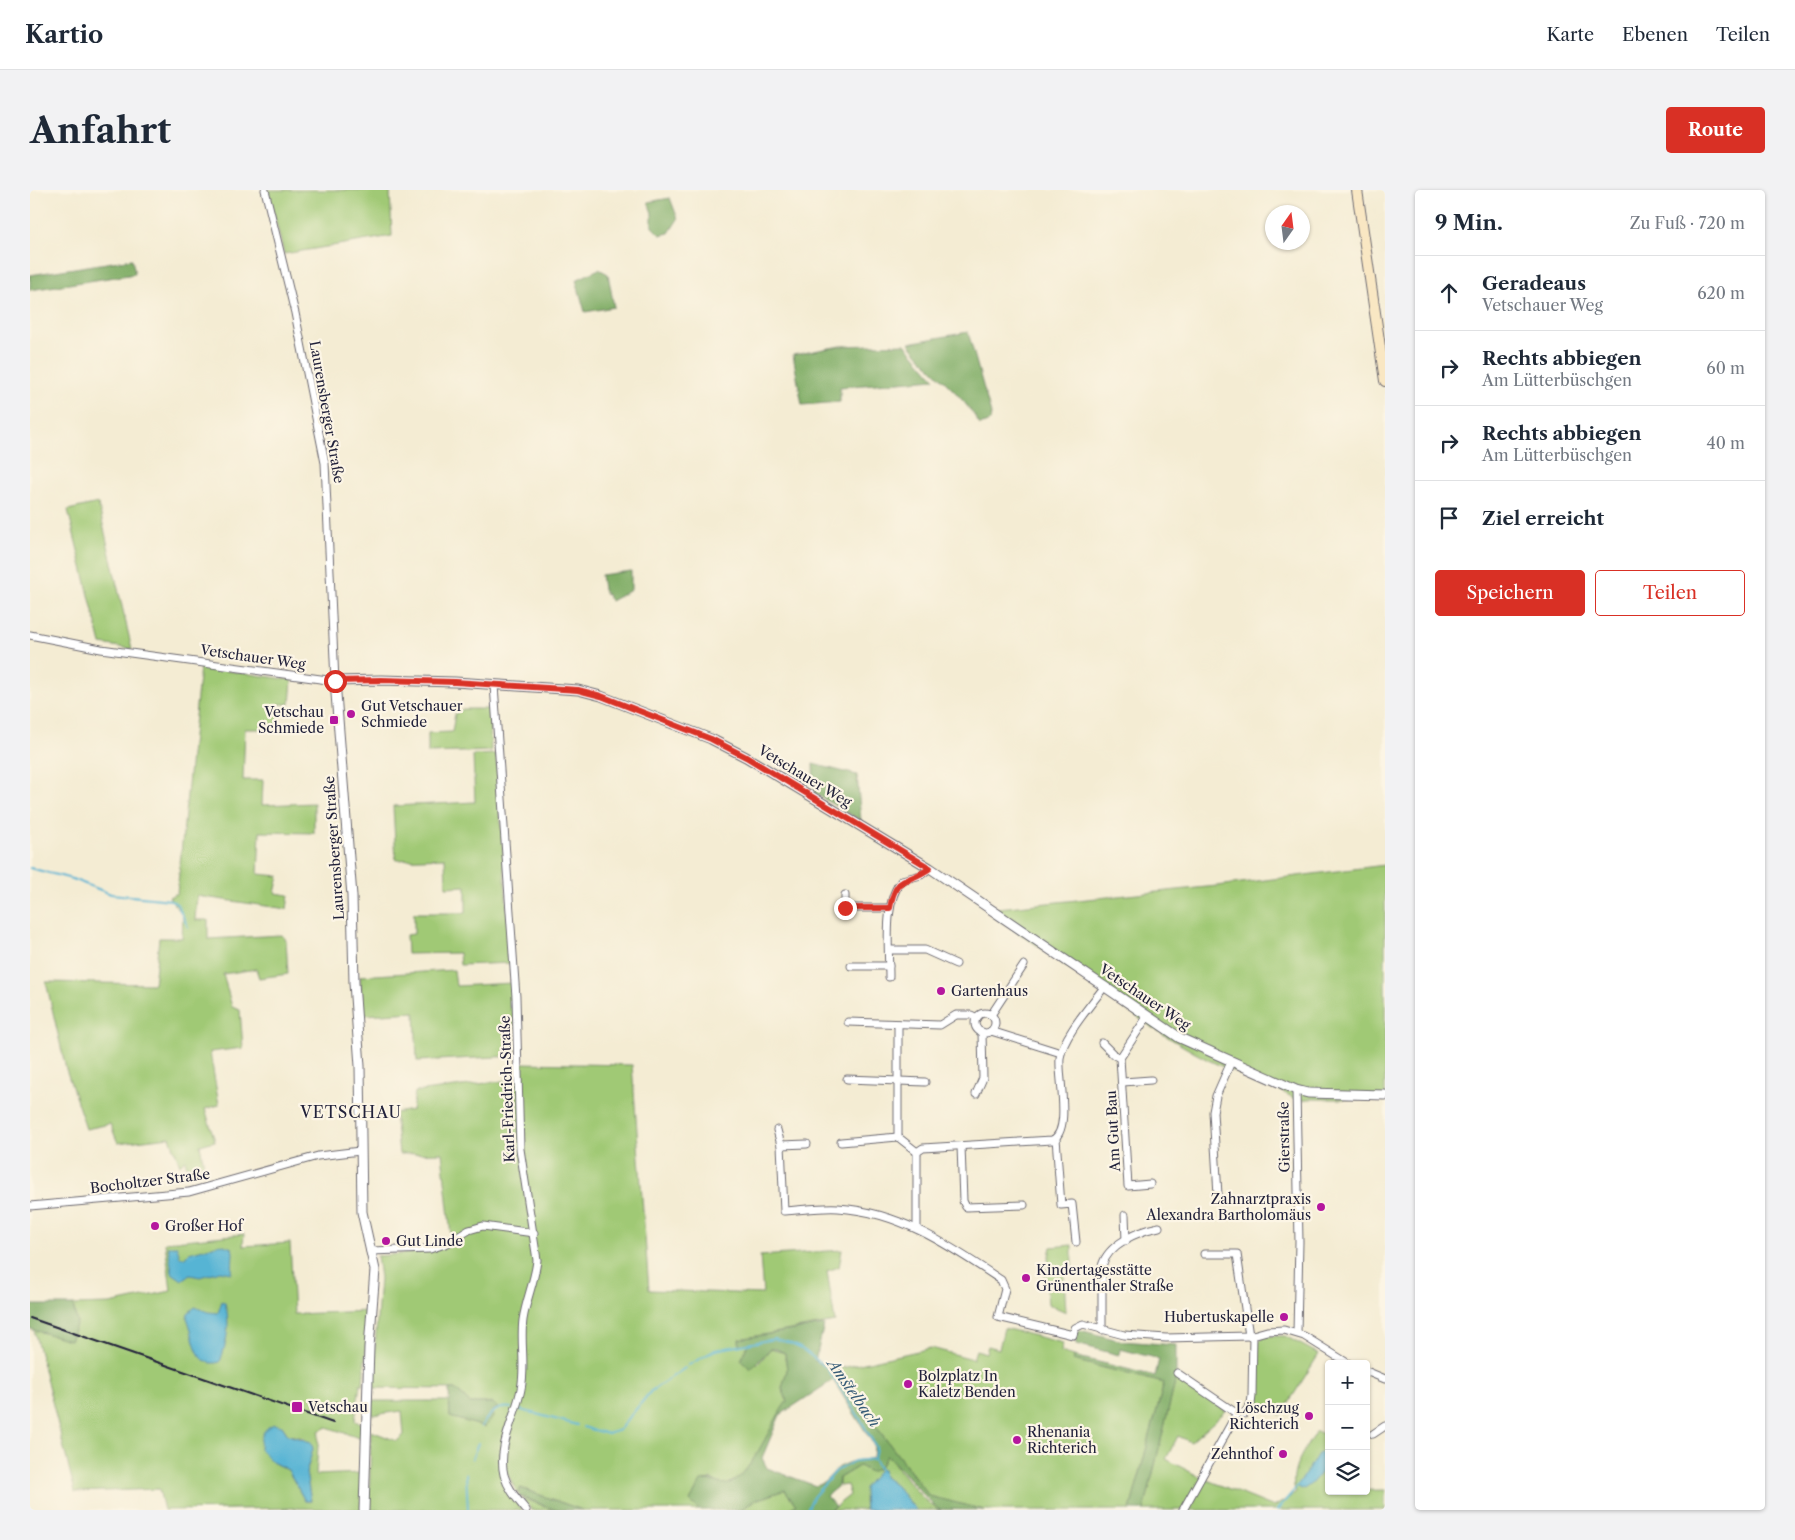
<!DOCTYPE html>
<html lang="de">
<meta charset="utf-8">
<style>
body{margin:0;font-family:"Libre Caslon Text",serif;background:#f2f2f3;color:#1f2937}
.controls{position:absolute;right:15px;bottom:15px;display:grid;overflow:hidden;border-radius:5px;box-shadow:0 1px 4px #0004}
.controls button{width:45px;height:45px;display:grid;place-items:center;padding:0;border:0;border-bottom:1px solid #e0e1e3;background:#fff;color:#1f2937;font:25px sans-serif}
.compass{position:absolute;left:1235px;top:15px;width:45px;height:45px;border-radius:50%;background:#fff;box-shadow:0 1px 4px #0004;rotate:14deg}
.stop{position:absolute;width:15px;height:15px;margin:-11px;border:4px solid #d93025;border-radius:50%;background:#fff}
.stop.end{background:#d93025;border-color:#fff;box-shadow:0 1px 5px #0008}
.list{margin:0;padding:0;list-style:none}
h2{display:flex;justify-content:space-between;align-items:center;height:65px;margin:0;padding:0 20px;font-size:21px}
h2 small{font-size:16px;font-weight:400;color:#747a83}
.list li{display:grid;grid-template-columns:32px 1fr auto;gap:15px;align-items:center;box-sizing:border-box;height:75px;padding:0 20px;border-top:1px solid #e0e1e3}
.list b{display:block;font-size:19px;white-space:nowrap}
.list p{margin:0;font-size:16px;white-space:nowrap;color:#747a83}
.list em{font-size:16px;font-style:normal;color:#747a83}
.actions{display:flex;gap:10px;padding:15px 20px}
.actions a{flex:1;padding:11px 0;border:1px solid #d93025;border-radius:5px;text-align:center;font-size:18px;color:#d93025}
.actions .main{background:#d93025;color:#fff}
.icon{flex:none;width:28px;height:28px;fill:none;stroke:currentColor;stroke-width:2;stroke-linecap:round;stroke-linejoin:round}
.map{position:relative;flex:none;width:1355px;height:1320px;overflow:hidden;border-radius:5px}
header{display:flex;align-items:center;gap:30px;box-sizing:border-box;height:70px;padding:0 25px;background:#fff;border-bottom:1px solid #e0e1e3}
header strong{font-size:24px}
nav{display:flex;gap:28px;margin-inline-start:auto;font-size:18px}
.intro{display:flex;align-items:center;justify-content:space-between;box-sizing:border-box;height:120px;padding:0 30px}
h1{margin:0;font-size:35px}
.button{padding:12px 22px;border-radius:5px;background:#d93025;color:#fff;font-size:18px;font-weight:700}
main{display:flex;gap:30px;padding:0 30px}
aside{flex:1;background:#fff;border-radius:5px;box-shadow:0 1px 4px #0004}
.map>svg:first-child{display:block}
.green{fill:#a0c974;stroke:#617658;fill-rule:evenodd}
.forest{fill:#80ad66;stroke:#516850;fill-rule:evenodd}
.water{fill:#56b4d4;stroke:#3c6b88}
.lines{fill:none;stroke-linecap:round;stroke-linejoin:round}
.stream{stroke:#56b4d4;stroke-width:2}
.minor-casing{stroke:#6c6970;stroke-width:9}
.tertiary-casing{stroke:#6c6970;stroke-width:11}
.secondary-casing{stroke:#6c6970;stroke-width:12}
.minor{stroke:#fff;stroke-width:7}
.tertiary{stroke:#fff;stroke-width:9}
.secondary{stroke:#f9e7c3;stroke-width:10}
.rail{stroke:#22223b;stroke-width:2}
.route{stroke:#d93025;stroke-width:6}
.poi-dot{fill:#b5179e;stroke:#fcf5e5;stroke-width:2}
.labels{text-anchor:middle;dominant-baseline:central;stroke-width:4.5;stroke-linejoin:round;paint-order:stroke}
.street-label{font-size:14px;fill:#22223b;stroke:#fcf5e5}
.poi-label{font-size:14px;fill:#22223b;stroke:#fcf5e5;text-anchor:start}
.water-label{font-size:15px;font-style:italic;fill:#375c78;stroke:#fcf5e5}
.quarter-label{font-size:16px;letter-spacing:1px;fill:#22223b;stroke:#fcf5e5}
</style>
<header>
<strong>Kartio</strong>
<nav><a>Karte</a><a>Ebenen</a><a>Teilen</a></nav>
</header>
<div class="intro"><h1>Anfahrt</h1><a class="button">Route</a></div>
<main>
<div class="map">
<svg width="1355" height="1320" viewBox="0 0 1355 1320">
<rect width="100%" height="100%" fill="#fcf5e5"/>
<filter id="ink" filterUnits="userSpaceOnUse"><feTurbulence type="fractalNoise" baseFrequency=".02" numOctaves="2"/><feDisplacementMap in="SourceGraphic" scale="10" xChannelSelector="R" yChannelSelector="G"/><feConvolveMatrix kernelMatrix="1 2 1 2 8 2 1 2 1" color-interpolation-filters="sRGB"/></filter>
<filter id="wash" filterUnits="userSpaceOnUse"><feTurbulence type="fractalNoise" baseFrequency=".0096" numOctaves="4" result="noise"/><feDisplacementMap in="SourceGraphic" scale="20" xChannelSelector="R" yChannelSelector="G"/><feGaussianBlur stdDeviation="1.12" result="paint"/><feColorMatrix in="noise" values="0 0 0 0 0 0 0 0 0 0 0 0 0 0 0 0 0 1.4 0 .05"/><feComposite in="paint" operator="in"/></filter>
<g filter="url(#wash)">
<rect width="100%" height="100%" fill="#f4ecd3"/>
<g class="green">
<polygon points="238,0 360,0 362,46 254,64"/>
<polygon points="68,313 102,459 71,454 38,320"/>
<polygon points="170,477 262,490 260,514 249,514 249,534 235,535 234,539 215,539 213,590 233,590 232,615 284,613 284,643 230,642 228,684 249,686 245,703 259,705 257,719 167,706 165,730 178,730 178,749 252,745 256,750 258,784 229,788 226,779 193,784 202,817 210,820 213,858 180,862 189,915 175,919 185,951 170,955 174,975 158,980 155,970 150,975 140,947 88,953 80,934 56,939 36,879 16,792 124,794 129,748 152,748 153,725 139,707 147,703"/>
<polygon points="433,519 459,519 461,561 398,563 398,543 422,542 425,524"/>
<polygon points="466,564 481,773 430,775 429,763 377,764 376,745 384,744 384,723 436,723 436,696 416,697 415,668 366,670 363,616 445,612 443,565"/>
<path d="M1355,675V909H1277L1269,911C1236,891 1198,882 1165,863C1094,824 1032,768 962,726L968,718L1187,696Z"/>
<polygon points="424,780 426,796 483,793 485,866 387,871 385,822 334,825 330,786"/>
<path d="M489,873L602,875L619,1100L733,1104L730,1066L812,1060L809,1077L797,1081L805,1132L709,1149L719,1154L728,1174L740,1159L755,1163L757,1180L752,1198L758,1211C743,1229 719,1293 695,1294C690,1295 684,1291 680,1289L660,1311L669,1320H552L491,1298L489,1307L526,1320H502C485,1302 477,1286 470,1263L480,1305L492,1320H339L341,1241L367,1251L374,1245L372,1221L342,1225V1211H419L420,1227L455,1237L462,1221L463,1213H440L425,1199L342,1198L350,1088L347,1066L395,1062L418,1056L421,1046L412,963L369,964L365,923L382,920L385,902L489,889Z"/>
<path d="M214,1044L213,1056L260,1053L264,1124L339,1121L333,1194H330L325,1231L332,1234V1249L297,1237L289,1241L286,1285L332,1283L331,1320L265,1318L134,1320L129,1299L45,1302L4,1140L40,1150L47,1133L43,1115L80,1114L141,1101L135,1052ZM252,1236L258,1245L274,1248L279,1273L276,1283L281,1311H275L258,1280L242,1272Z"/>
<polygon points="1042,1055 1042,1079 1034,1086 1036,1122 1018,1114 1015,1084 1021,1057"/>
<polygon points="974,1138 1033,1153 1031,1162 1044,1166 1043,1170 1134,1193 1100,1320 952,1320 899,1306 803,1180 901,1158 943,1169 946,1160 956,1163 958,1156 969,1159"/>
<polygon points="1236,1146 1255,1146 1289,1164 1251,1225 1226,1212 1228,1152"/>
<path d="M1146,1188L1196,1221L1161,1252L1148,1246L1136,1269L1170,1287L1244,1317L1266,1303C1257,1282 1276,1258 1286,1241L1299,1246V1301L1355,1300V1320H1114Z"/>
<path d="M857,1265C868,1277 896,1318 911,1320H886L866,1296L854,1287L853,1280L849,1279C841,1297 831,1295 835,1320H801L820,1305L817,1295L809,1296V1288L829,1276L849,1279Z"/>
<polygon points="755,1300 766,1315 757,1320 710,1320 725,1310"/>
</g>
<g class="forest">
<polygon points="640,8 648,29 639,43 630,45 622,37 622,23 618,12"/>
<polygon points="102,69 105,84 0,100 0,85"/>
<polygon points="569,79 578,84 584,117 555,122 546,90"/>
<path d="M938,142L961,224L960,231L950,235C933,203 900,182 879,153Z"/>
<polygon points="875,154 905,189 810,197 810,212 772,215 763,165 810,156"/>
<polygon points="601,381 601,400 581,411 573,399 571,385"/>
<polygon points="783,574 827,585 831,631 784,603"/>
<polygon points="0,1115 43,1115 47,1133 40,1150 0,1139"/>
<path d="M794,1135L785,1171L803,1180L899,1306L955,1320L907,1319L857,1265L849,1278L840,1282L829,1276L809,1288L808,1296L796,1306L805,1316L801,1320H757L766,1315L755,1300L725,1310L710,1320H669L660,1311L671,1291C682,1288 690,1296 700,1293C721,1286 743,1229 757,1211L752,1198L757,1180L755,1163L746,1159H740L721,1179L711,1170L718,1154L709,1155V1149ZM803,1190L844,1255L843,1268C831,1271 824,1269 811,1276C801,1282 798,1293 786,1296L737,1278L732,1268L750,1225Z"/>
<polygon points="1050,1140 1092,1151 1146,1155 1146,1188 1114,1320 1100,1320 1134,1193 1043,1170 1044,1166 1125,1186 1129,1169 1090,1159 1089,1165 1046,1154 1047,1142"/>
<polygon points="419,1199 425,1199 440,1213 463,1213 468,1218 462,1221 463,1227 455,1237 420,1227"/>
<polygon points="490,1298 552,1320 526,1320 489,1306"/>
</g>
<g class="water">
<polygon points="191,1054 202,1058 203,1062 202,1083 190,1081 170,1087 160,1085 152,1090 142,1083 138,1056 147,1056 150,1067 155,1068 159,1063"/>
<path d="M192,1111L195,1113C201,1133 197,1152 190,1172C164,1180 164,1143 157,1128L158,1123L165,1117L178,1122L188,1123Z"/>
<path d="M244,1234L252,1236L258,1245L281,1252L283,1259L276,1283L281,1311H275L258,1280L242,1272L230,1259C230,1248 232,1239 244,1234Z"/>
<path d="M1299,1258V1271C1291,1281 1283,1296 1271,1300L1267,1297L1288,1264Z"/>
<polygon points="850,1279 853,1280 854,1287 866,1296 886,1320 835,1320 834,1298"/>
</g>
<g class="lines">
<g class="stream">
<polyline points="0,678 42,689 81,704 141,710 147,714 158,737"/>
<polyline points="659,1175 685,1160 744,1149 757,1152 772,1159 796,1177 829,1227 846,1257 844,1269 850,1280"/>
<polyline points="491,1220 547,1235"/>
<path d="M451,1237C458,1225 467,1215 481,1218"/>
<polyline points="553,1237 578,1244 589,1240 621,1201 655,1178"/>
<polyline points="442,1269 448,1253"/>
<polyline points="436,1284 438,1320"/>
<polyline points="777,1320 783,1307 806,1281 824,1271 844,1269"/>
<polyline points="1247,1320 1268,1296"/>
</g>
</g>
</g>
<g filter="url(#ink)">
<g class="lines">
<defs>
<g id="minor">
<polyline points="0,445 71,459 305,491 295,273 265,123 235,0"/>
<path d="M464,495L486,807L490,959L507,1070C505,1091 496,1109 493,1130C490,1153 496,1176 491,1199C486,1226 467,1256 474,1285C478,1299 487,1309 496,1320"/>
<polyline points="815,705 815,718 860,718"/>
<polyline points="860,760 895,760 926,774"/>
<polyline points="821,776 859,776"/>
<path d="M859,787C859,758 853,712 872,690L891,685L900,678"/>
<circle cx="955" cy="833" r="10"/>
<polyline points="961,825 994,775"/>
<polyline points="1117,827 1090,868 1098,996 1120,994"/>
<polyline points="818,832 910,835 926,825 941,825 947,828"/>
<polyline points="961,841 1031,863"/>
<polyline points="1072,853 1084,865 1090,868"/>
<polyline points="817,889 895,892"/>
<polyline points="1093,892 1121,890"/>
<polyline points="1266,900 1269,1052 1267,1143"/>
<polyline points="946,904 953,888 952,842"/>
<path d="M747,940L751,955L754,1021C772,1020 790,1017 808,1018C871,1022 920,1056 971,1090L975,1099L968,1127L1043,1145L1045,1138L1053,1134L1094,1145L1136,1148L1219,1146L1237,1141L1254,1140L1274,1146L1319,1174"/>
<polyline points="868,947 868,834"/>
<polyline points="1026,948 1031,1015 1042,1014 1046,1052"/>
<polyline points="811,952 868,947 887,962"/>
<polyline points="751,955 777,954"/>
<polyline points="931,956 933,1011 936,1017 994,1015"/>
<polyline points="1188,1005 1183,922 1186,906 1201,872"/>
<polyline points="0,1016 159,1002 288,966 330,961"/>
<polyline points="1095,1025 1096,1051"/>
<path d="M887,1038V962L893,958L1022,950C1042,941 1028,887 1030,868C1033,846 1061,815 1075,796"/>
<polyline points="340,1061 400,1059 418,1053 439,1040 453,1036 504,1043"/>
<polyline points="1174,1064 1207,1064 1219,1146"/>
<path d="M1072,1140V1076C1078,1054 1108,1041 1129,1037"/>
<polyline points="1336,1181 1355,1189"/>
<polyline points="1147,1183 1203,1221 1214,1224 1221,1214 1222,1206 1223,1145"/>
<polyline points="1343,1244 1355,1236"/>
<polyline points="1153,1320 1207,1223"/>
</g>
<polyline id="tertiary" points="334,1320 339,1157 345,1080 332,1022 330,876 324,793 322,706 305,491 351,490 425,492 548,500 571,506 681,549 716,567 900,678 1150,848 1266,900 1278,903 1355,905"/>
<polyline id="secondary" points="1327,0 1355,191"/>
</defs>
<use href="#minor" class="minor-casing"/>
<use href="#tertiary" class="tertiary-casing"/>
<use href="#secondary" class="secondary-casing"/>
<use href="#minor" class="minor"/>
<use href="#tertiary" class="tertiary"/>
<use href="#secondary" class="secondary"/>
<polyline class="rail" points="0,1128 303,1233"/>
</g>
</g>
<g class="lines" filter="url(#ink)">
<path class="route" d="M305,491L351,490L425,492L548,500L571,506L681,549L716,567L900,678C877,695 866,683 860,718H815"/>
</g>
<g class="poi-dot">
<circle cx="321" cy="524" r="5"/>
<rect x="299" y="525" width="10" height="10" rx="2.5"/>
<circle cx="911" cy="801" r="5"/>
<circle cx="1291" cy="1017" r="5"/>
<circle cx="125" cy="1036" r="5"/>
<circle cx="356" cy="1051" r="5"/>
<circle cx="996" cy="1088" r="5"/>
<circle cx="1254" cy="1127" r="5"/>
<circle cx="878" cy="1194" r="5"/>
<rect x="261" y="1211" width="12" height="12" rx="2.5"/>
<circle cx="1279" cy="1226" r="5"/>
<circle cx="987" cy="1250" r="5"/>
<circle cx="1253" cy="1264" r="5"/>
</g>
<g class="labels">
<g class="street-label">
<text transform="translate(297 222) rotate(80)">Laurensberger Straße</text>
<text transform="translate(223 467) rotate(8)">Vetschauer Weg</text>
<text transform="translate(775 586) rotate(31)">Vetschauer Weg</text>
<text transform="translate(304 658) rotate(-94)">Laurensberger Straße</text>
<text transform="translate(1115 807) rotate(34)">Vetschauer Weg</text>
<text transform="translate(477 899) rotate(-92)">Karl-Friedrich-Straße</text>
<text transform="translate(1083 941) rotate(-93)">Am Gut Bau</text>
<text transform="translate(1254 947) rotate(-91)">Gierstraße</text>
<text transform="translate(120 991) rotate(-7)">Bocholtzer Straße</text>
</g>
<g class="poi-label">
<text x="331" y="516">Gut Vetschauer<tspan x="331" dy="16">Schmiede</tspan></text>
<text x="294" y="522" text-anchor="end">Vetschau<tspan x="294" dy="16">Schmiede</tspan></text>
<text x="921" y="801">Gartenhaus</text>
<text x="1281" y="1009" text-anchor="end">Zahnarztpraxis<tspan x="1281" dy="16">Alexandra Bartholomäus</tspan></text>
<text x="135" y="1036">Großer Hof</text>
<text x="366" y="1051">Gut Linde</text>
<text x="1006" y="1080">Kindertagesstätte<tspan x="1006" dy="16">Grünenthaler Straße</tspan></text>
<text x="1244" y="1127" text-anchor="end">Hubertuskapelle</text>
<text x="888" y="1186">Bolzplatz In<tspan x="888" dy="16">Kaletz Benden</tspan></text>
<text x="278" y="1217">Vetschau</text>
<text x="1269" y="1218" text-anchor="end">Löschzug<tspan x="1269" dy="16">Richterich</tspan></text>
<text x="997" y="1242">Rhenania<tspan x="997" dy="16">Richterich</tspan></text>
<text x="1243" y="1264" text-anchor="end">Zehnthof</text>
</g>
<g class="water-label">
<text transform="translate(824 1203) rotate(55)">Amstelbach</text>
</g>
<g class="quarter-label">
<text x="321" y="922">VETSCHAU</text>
</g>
</g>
</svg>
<div class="controls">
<button>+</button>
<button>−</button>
<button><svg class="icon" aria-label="layers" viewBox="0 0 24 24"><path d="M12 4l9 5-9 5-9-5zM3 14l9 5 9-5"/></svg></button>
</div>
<svg class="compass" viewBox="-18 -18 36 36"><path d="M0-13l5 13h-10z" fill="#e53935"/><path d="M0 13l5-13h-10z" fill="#747a83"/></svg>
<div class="stop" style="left:305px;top:491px"></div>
<div class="stop end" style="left:815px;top:718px"></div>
</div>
<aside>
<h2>9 Min.<small>Zu Fuß · 720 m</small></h2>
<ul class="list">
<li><svg class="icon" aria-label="ahead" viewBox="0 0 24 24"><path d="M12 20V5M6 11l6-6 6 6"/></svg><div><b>Geradeaus</b><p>Vetschauer Weg</p></div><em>620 m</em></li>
<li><svg class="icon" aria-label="right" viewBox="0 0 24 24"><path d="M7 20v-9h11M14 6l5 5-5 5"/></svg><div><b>Rechts abbiegen</b><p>Am Lütterbüschgen</p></div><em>60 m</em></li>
<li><svg class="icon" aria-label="right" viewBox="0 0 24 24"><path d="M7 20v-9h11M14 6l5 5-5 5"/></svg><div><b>Rechts abbiegen</b><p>Am Lütterbüschgen</p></div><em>40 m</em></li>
<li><svg class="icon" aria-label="arrive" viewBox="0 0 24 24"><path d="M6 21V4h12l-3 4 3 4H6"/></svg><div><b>Ziel erreicht</b></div></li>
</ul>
<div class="actions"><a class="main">Speichern</a><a>Teilen</a></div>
</aside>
</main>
